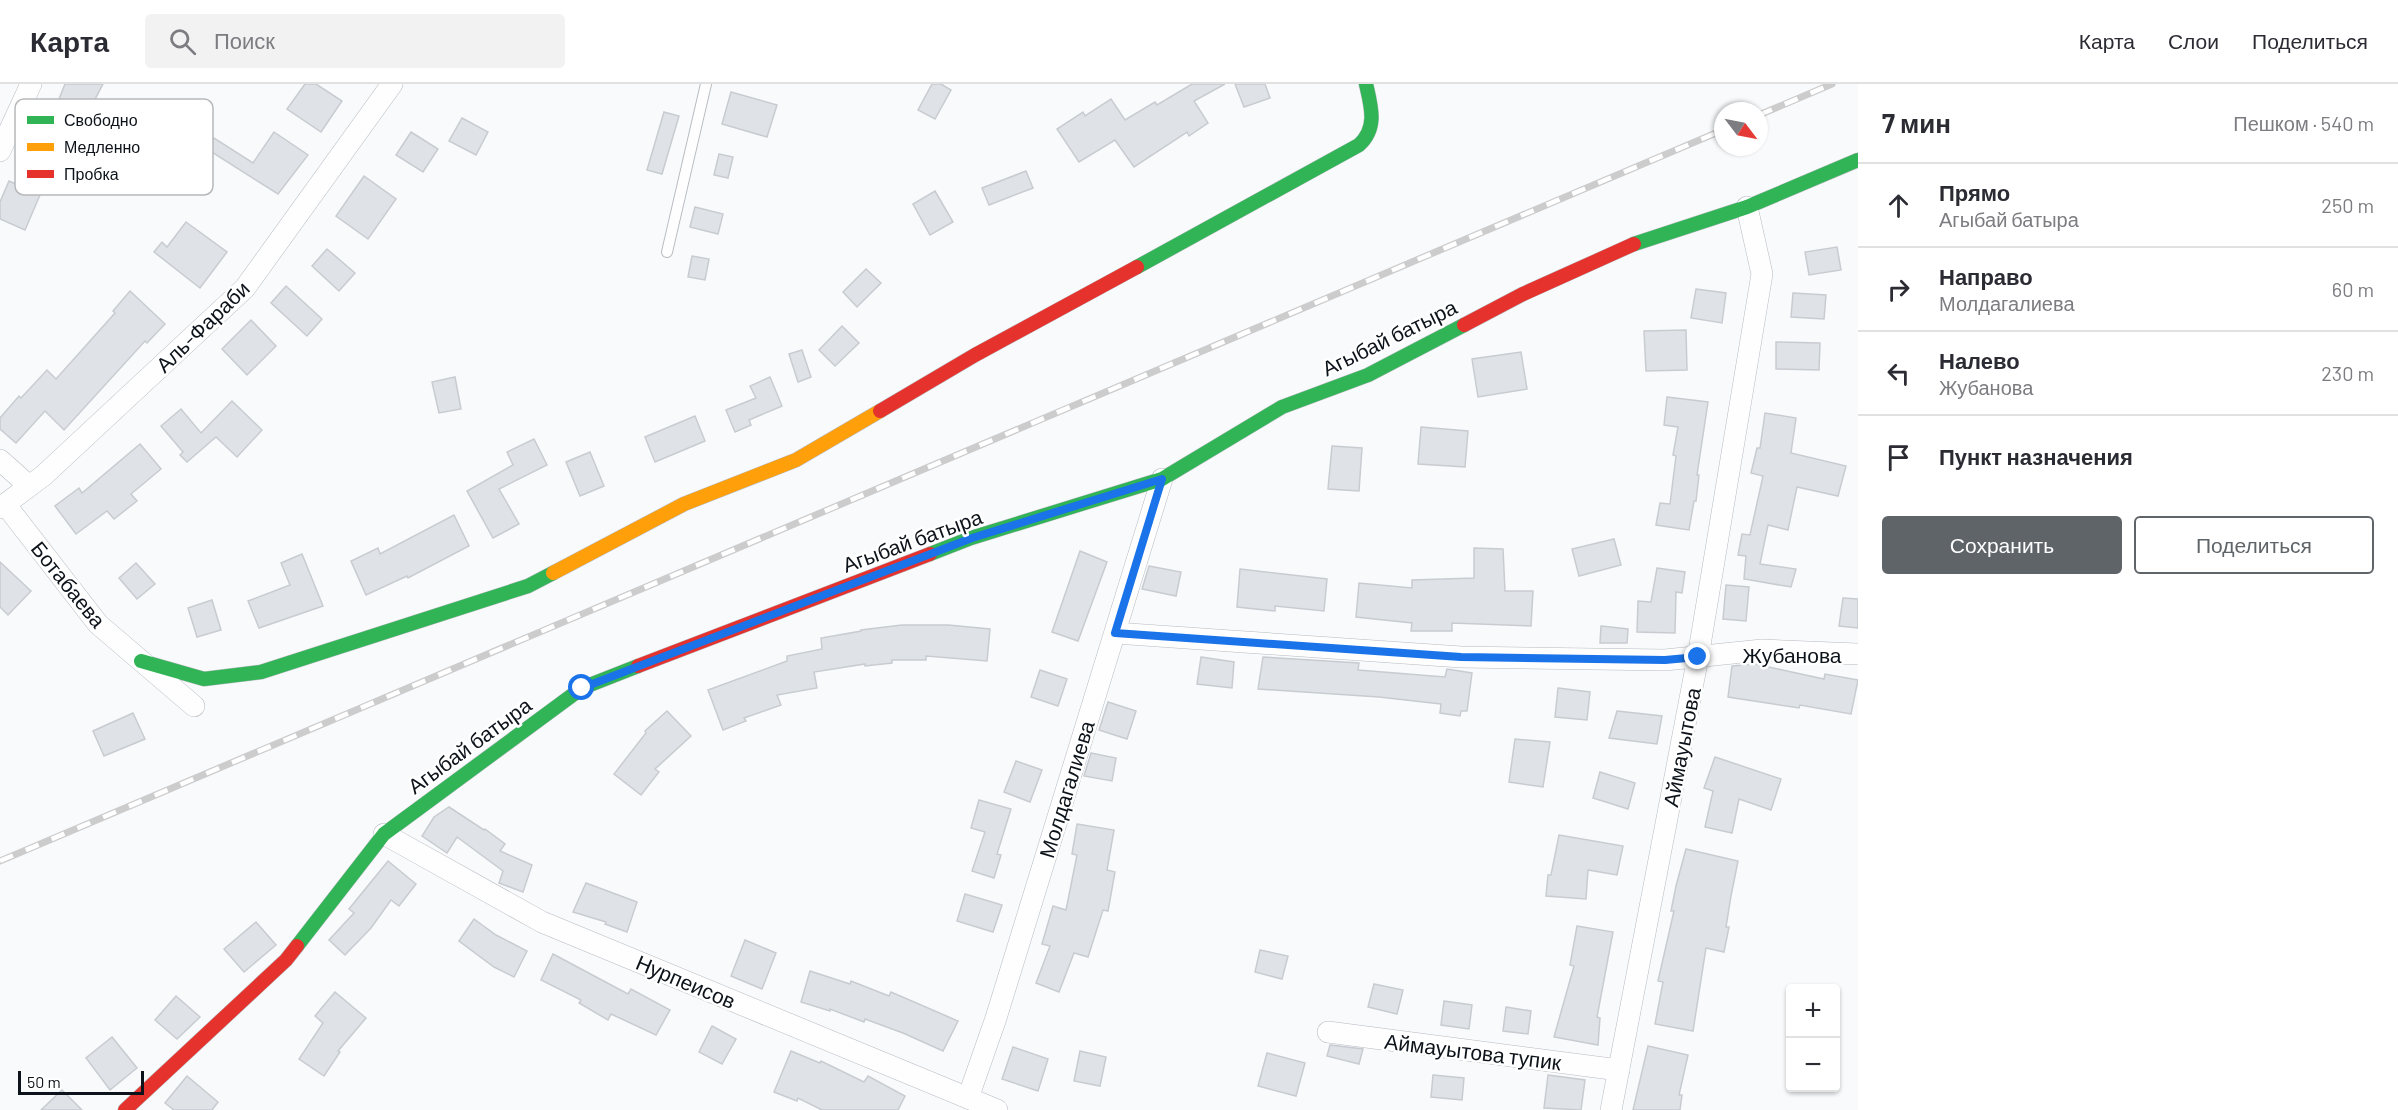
<!DOCTYPE html>
<html lang="ru">
<meta charset="utf-8">
<style>
body{margin:0;font-family:Barlow,sans-serif;background:#f2f2f3;color:#2b2b33}
.controls{position:absolute;right:18px;bottom:18px;display:grid;overflow:hidden;border-radius:6px;box-shadow:0 2px 4px #0004}
.controls button{width:54px;height:54px;display:grid;place-items:center;padding:0;border:0;border-bottom:2px solid #e1e1e2;background:#fff;color:#2b2b33;font:30px sans-serif}
.compass{position:absolute;left:1714px;top:18px;width:54px;height:54px;border-radius:50%;background:#fff;box-shadow:0 2px 4px #0004;rotate:122deg}
.scale{position:absolute;left:18px;bottom:15px;width:126px;box-sizing:border-box;padding-left:6px;border:3px solid #0d131a;border-top:0;font-size:16px;line-height:21px;white-space:nowrap;color:#0d131a;-webkit-text-stroke:4px #fff;paint-order:stroke}
.stop{position:absolute;width:18px;height:18px;margin:-14px;border:4px solid #1a73e8;border-radius:50%;background:#fff}
.stop.end{background:#1a73e8;border-color:#fff;box-shadow:0 2px 6px #0008}
.list{margin:0;padding:0;list-style:none}
h2{display:flex;justify-content:space-between;align-items:center;height:78px;margin:0;padding:0 24px;font-size:26px}
h2 small{font-size:20px;font-weight:400;color:#7c7c81}
.list li{display:grid;grid-template-columns:39px 1fr auto;gap:18px;align-items:center;box-sizing:border-box;height:84px;padding:0 24px;border-top:2px solid #e1e1e2}
.list b{display:block;font-size:22px;white-space:nowrap}
.list p{margin:0;font-size:20px;white-space:nowrap;color:#7c7c81}
.list em{font-size:20px;font-style:normal;color:#7c7c81}
.actions{display:flex;gap:12px;padding:18px 24px}
.actions a{flex:1;padding:14px 0;border:2px solid #5f6469;border-radius:6px;text-align:center;font-size:21px;color:#5f6469}
.actions .main{background:#5f6469;color:#fff}
.icon{flex:none;width:33px;height:33px;fill:none;stroke:currentColor;stroke-width:2;stroke-linecap:round;stroke-linejoin:round}
.map{position:relative;flex:none;width:1858px;height:1026px;overflow:hidden}
header{display:flex;align-items:center;gap:36px;box-sizing:border-box;height:84px;padding:0 30px;background:#fff;border-bottom:2px solid #e1e1e2}
header strong{font-size:28px}
nav{display:flex;gap:33px;margin-inline-start:auto;font-size:21px}
.search{width:420px;height:54px;background:#f2f2f3;display:flex;align-items:center;gap:15px;box-sizing:border-box;padding:0 21px;border-radius:6px;color:#7c7c81;font-size:22px}
main{display:flex}
aside{flex:1;background:#fff}
.map>svg:first-child{display:block}
.building{fill:#dfe3e8;stroke:#c8ccd1;stroke-width:1.5}
.lines{fill:none;stroke-linecap:round;stroke-linejoin:round}
.lane-casing{stroke:#b7bbc0;stroke-width:12}
.street-casing{stroke:#b7bbc0;stroke-width:22}
.fast-casing{stroke:#b7bbc0;stroke-width:15}
.slow-casing{stroke:#b7bbc0;stroke-width:15}
.jam-casing{stroke:#b7bbc0;stroke-width:15}
.lane{stroke:#fefeff;stroke-width:10}
.street{stroke:#fefeff;stroke-width:21}
.fast{stroke:#30b455;stroke-width:14}
.slow{stroke:#ff9f0a;stroke-width:14}
.jam{stroke:#e5322d;stroke-width:14}
.rail-casing{stroke:#cccccd;stroke-width:7}
.rail{stroke:#fff;stroke-width:4.5;stroke-dasharray:14;stroke-linecap:butt}
.route{stroke:#1a73e8;stroke-width:8}
.labels{text-anchor:middle;dominant-baseline:central;stroke-width:5;stroke-linejoin:round;paint-order:stroke}
.street-label{font-size:21px;fill:#0d131a;stroke:#fff}
.key{fill:#fff;stroke:#b6b8ba;stroke-width:1.5}
.key-label{font-size:16px;fill:#0d131a}
</style>
<header>
<strong>Карта</strong>
<div class="search"><svg class="icon" aria-label="search" viewBox="0 0 24 24"><circle cx="10" cy="10" r="6"/><path d="M15 15l6 6"/></svg>Поиск</div>
<nav><a>Карта</a><a>Слои</a><a>Поделиться</a></nav>
</header>
<main>
<div class="map">
<svg width="1858" height="1026" viewBox="0 0 1858 1026">
<rect width="100%" height="100%" fill="#f8fafc"/>
<g class="building">
<polygon points="65,0 103,0 89,27 93,29 66,82 25,62 38,35 49,40"/>
<polygon points="305,0 316,0 342,17 321,48 287,25"/>
<polygon points="932,0 941,0 951,6 935,35 918,26"/>
<polygon points="1192,0 1225,0 1194,17 1208,39 1189,52 1187,48 1134,83 1115,56 1079,78 1057,45 1083,28 1085,32 1111,15 1125,36 1155,18 1157,21"/>
<polygon points="1235,0 1265,0 1270,14 1244,23"/>
<polygon points="731,8 777,21 767,53 722,40"/>
<polygon points="664,28 679,32 662,90 647,86"/>
<polygon points="462,34 488,48 476,71 449,57"/>
<polygon points="274,48 308,71 278,110 207,65 214,54 253,79"/>
<polygon points="411,48 438,65 423,88 396,71"/>
<polygon points="719,70 733,73 728,94 714,91"/>
<polygon points="1026,87 1033,104 989,121 982,104"/>
<polygon points="364,92 396,115 368,155 336,132"/>
<polygon points="9,97 40,111 25,146 0,135 0,118"/>
<polygon points="935,107 953,138 930,151 913,120"/>
<polygon points="695,123 723,130 718,150 690,143"/>
<polygon points="186,138 227,168 200,204 154,168 162,158 167,163"/>
<polygon points="1837,163 1841,186 1809,191 1805,168"/>
<polygon points="327,165 355,189 339,207 312,182"/>
<polygon points="692,172 709,175 705,196 688,193"/>
<polygon points="866,185 881,199 857,223 843,208"/>
<polygon points="286,202 322,235 307,252 271,219"/>
<polygon points="1696,205 1726,209 1722,239 1691,234"/>
<polygon points="130,207 165,240 147,259 145,257 64,346 45,327 16,359 0,345 0,334 19,312 21,314 47,286 56,295 115,229 113,227"/>
<polygon points="1793,209 1826,211 1824,235 1791,233"/>
<polygon points="251,236 276,262 247,291 222,265"/>
<polygon points="842,242 859,259 835,282 819,266"/>
<polygon points="1686,246 1687,286 1646,287 1644,247"/>
<polygon points="1776,258 1820,259 1819,286 1776,285"/>
<polygon points="802,266 811,293 798,298 789,270"/>
<polygon points="1521,268 1527,305 1478,313 1472,275"/>
<polygon points="455,293 461,325 439,329 432,298"/>
<polygon points="770,293 782,322 749,336 751,341 735,348 726,326 756,314 750,302"/>
<polygon points="1667,313 1708,318 1697,391 1699,391 1696,417 1694,417 1689,446 1656,441 1660,419 1670,420 1676,372 1673,371 1678,343 1664,341"/>
<polygon points="232,317 262,346 237,373 216,353 187,378 180,371 183,368 161,342 181,325 201,349"/>
<polygon points="1765,329 1796,334 1791,369 1846,382 1838,412 1797,403 1788,446 1768,441 1760,480 1796,485 1791,503 1744,495 1746,472 1738,471 1742,450 1750,451 1763,392 1751,389 1757,364 1760,364"/>
<polygon points="695,332 705,357 655,378 645,353"/>
<polygon points="1421,343 1468,347 1465,383 1418,380"/>
<polygon points="534,355 547,381 499,405 519,440 493,454 467,407 513,381 507,368"/>
<polygon points="140,360 161,385 131,410 137,417 114,435 107,427 76,450 55,422 79,404 82,409"/>
<polygon points="1332,362 1362,364 1359,407 1328,405"/>
<polygon points="590,368 604,402 580,412 566,378"/>
<polygon points="454,431 469,462 408,494 407,492 366,511 351,477 378,464 380,470"/>
<polygon points="1614,455 1621,481 1579,492 1572,465"/>
<polygon points="1474,464 1503,465 1505,507 1533,507 1531,542 1452,539 1452,547 1411,547 1412,539 1356,533 1359,499 1412,504 1412,496 1474,494"/>
<polygon points="1080,467 1107,478 1078,557 1052,548"/>
<polygon points="302,470 323,522 259,544 248,517 290,501 281,479"/>
<polygon points="0,478 31,507 8,531 0,523"/>
<polygon points="136,479 155,500 137,515 119,494"/>
<polygon points="1149,482 1181,488 1176,512 1142,505"/>
<polygon points="1657,484 1685,488 1682,509 1676,508 1675,549 1637,548 1638,517 1651,518"/>
<polygon points="1240,485 1327,495 1324,527 1275,522 1275,527 1237,523"/>
<polygon points="1726,501 1749,503 1746,537 1723,535"/>
<polygon points="1843,514 1858,515 1858,544 1839,542"/>
<polygon points="212,516 221,546 197,553 188,524"/>
<polygon points="902,541 948,541 990,545 987,577 926,572 926,576 892,576 892,579 865,582 865,580 814,588 817,604 777,611 781,621 744,634 746,637 723,646 708,606 787,577 787,572 822,565 821,554 861,547 861,546"/>
<polygon points="1601,542 1628,545 1627,559 1600,559"/>
<polygon points="1201,573 1234,578 1232,604 1197,600"/>
<polygon points="1263,573 1359,579 1358,586 1445,593 1447,585 1472,589 1467,627 1461,627 1460,632 1440,629 1441,620 1379,613 1258,605"/>
<polygon points="1755,580 1824,595 1825,590 1858,596 1851,630 1800,621 1799,624 1728,613 1732,582"/>
<polygon points="1040,586 1067,595 1058,622 1031,613"/>
<polygon points="1558,604 1590,608 1587,636 1555,633"/>
<polygon points="1108,618 1136,627 1127,655 1099,646"/>
<polygon points="667,627 691,652 655,685 659,688 641,711 614,690 646,649 645,647"/>
<polygon points="1617,627 1662,632 1657,660 1609,654"/>
<polygon points="133,629 145,655 104,672 93,647"/>
<polygon points="1515,655 1550,658 1543,703 1509,698"/>
<polygon points="1091,669 1116,674 1112,697 1084,692"/>
<polygon points="1715,673 1781,695 1771,726 1739,715 1732,749 1705,743 1713,707 1704,704"/>
<polygon points="1016,677 1042,686 1030,718 1004,708"/>
<polygon points="1600,688 1635,699 1628,725 1593,714"/>
<polygon points="979,716 1011,725 997,770 1001,771 994,794 972,787 985,748 971,744"/>
<polygon points="449,723 484,746 485,745 505,760 500,767 532,781 523,808 499,799 503,787 457,753 447,769 422,752 434,733"/>
<polygon points="1077,740 1114,746 1107,786 1115,788 1108,827 1103,826 1088,873 1074,869 1059,908 1036,899 1050,862 1042,860 1053,822 1066,826 1077,771 1072,770"/>
<polygon points="1559,751 1623,762 1617,791 1588,786 1586,815 1546,812 1548,791 1551,791"/>
<polygon points="1686,765 1738,777 1731,812 1726,843 1729,843 1724,868 1706,864 1693,947 1655,940 1663,898 1658,897 1674,827 1671,827 1676,802"/>
<polygon points="388,777 416,800 399,822 391,816 371,844 345,871 329,856 354,829 349,825"/>
<polygon points="586,799 637,818 627,848 605,840 606,838 573,828"/>
<polygon points="965,810 1002,821 993,848 957,837"/>
<polygon points="474,835 496,851 527,867 514,893 494,883 459,857"/>
<polygon points="256,838 276,861 244,888 224,865"/>
<polygon points="1577,842 1613,848 1597,933 1600,934 1598,961 1554,953 1574,882 1570,881"/>
<polygon points="745,856 776,869 762,905 731,892"/>
<polygon points="1260,866 1288,872 1282,895 1255,888"/>
<polygon points="553,870 628,910 631,905 670,926 656,951 611,930 608,936 579,919 581,916 541,896"/>
<polygon points="810,887 850,900 851,897 889,912 891,908 958,937 943,967 903,949 865,935 864,938 830,925 830,927 801,918"/>
<polygon points="1374,900 1403,906 1397,930 1368,923"/>
<polygon points="335,908 366,934 338,967 340,968 324,992 299,975 323,939 315,932"/>
<polygon points="176,912 200,933 177,955 155,936"/>
<polygon points="1444,917 1472,921 1469,945 1441,941"/>
<polygon points="1506,923 1531,927 1528,950 1503,947"/>
<polygon points="712,942 736,955 722,980 699,968"/>
<polygon points="112,953 137,984 110,1006 86,974"/>
<polygon points="1330,961 1363,965 1359,980 1327,972"/>
<polygon points="1648,962 1688,971 1679,1011 1682,1011 1680,1026 1633,1026"/>
<polygon points="1013,963 1048,975 1038,1007 1002,995"/>
<polygon points="791,967 820,979 821,977 864,998 868,992 905,1012 898,1026 822,1026 798,1014 797,1017 774,1008"/>
<polygon points="1080,967 1106,973 1100,1002 1074,997"/>
<polygon points="1267,969 1305,979 1296,1012 1258,1002"/>
<polygon points="1433,991 1464,994 1462,1016 1431,1013"/>
<polygon points="1548,991 1585,996 1581,1026 1544,1024"/>
<polygon points="187,992 218,1018 212,1026 174,1026 165,1019"/>
<polygon points="62,1006 82,1026 41,1026"/>
</g>
<g class="lines">
<defs>
<polyline id="lane" points="667,168 706,0"/>
<g id="street">
<polyline points="0,67 31,0"/>
<polyline points="0,376 29,402"/>
<polyline points="5,420 98,540 194,622"/>
<polyline points="0,424 43,392 245,204 392,0"/>
<polyline points="1115,549 1461,573 1665,576 1762,566 1858,570"/>
<polyline points="384,750 542,838 997,1026"/>
<polyline points="1328,948 1619,986"/>
<polyline points="968,1014 996,934 1162,395"/>
<polyline points="1611,1026 1698,573 1762,190 1747,123"/>
</g>
<g id="fast">
<polyline points="1634,160 1747,123 1858,76"/>
<path d="M1137,183L1359,61C1378,44 1371,22 1366,0"/>
<polyline points="930,470 971,454 1162,395 1282,323 1368,291 1464,241"/>
<polyline points="141,577 204,595 261,588 528,502 553,489"/>
<polyline points="297,862 384,750 582,604 638,582"/>
</g>
<polyline id="slow" points="553,489 684,420 796,376 880,327"/>
<g id="jam">
<polyline points="1464,241 1523,210 1634,160"/>
<polyline points="880,327 975,271 1137,183"/>
<polyline points="638,582 930,470"/>
<polyline points="125,1026 286,876 297,862"/>
</g>
</defs>
<use href="#lane" class="lane-casing"/>
<use href="#street" class="street-casing"/>
<use href="#fast" class="fast-casing"/>
<use href="#slow" class="slow-casing"/>
<use href="#jam" class="jam-casing"/>
<use href="#lane" class="lane"/>
<use href="#street" class="street"/>
<use href="#fast" class="fast"/>
<use href="#slow" class="slow"/>
<use href="#jam" class="jam"/>
<defs>
<g id="rail">
<polyline points="1759,31 1832,0"/>
<polyline points="0,777 1723,46"/>
</g>
</defs>
<use href="#rail" class="rail-casing"/>
<use href="#rail" class="rail"/>
</g>
<g class="lines">
<polyline class="route" points="582,604 972,454 1162,395 1115,549 1461,573 1665,576 1698,573"/>
</g>
<g class="labels">
<g class="street-label">
<text transform="translate(202 242) rotate(-44)">Аль-Фараби</text>
<text transform="translate(1389 253) rotate(-26)">Агыбай батыра</text>
<text transform="translate(912 456) rotate(-20)">Агыбай батыра</text>
<text transform="translate(69 500) rotate(51)">Ботабаева</text>
<text x="1792" y="570">Жубанова</text>
<text transform="translate(469 661) rotate(-36)">Агыбай батыра</text>
<text transform="translate(1681 663) rotate(-79)">Аймауытова</text>
<text transform="translate(1066 705) rotate(-73)">Молдагалиева</text>
<text transform="translate(686 897) rotate(23)">Нурпеисов</text>
<text transform="translate(1473 967) rotate(7)">Аймауытова тупик</text>
</g>
</g>
<rect x="15" y="15" width="198" height="96" rx="9" class="key"/>
<rect x="27" y="32" width="27" height="8" fill="#30b455"/>
<rect x="27" y="59" width="27" height="8" fill="#ff9f0a"/>
<rect x="27" y="86" width="27" height="8" fill="#e5322d"/>
<g class="key-label">
<text x="64" y="42">Свободно</text>
<text x="64" y="69">Медленно</text>
<text x="64" y="96">Пробка</text>
</g>
</svg>
<div class="controls">
<button>+</button>
<button>−</button>
</div>
<svg class="compass" viewBox="-18 -18 36 36"><path d="M0-13l5 13h-10z" fill="#e53935"/><path d="M0 13l5-13h-10z" fill="#7c7c81"/></svg>
<div class="scale">50 m</div>
<div class="stop" style="left:582px;top:604px"></div>
<div class="stop end" style="left:1698px;top:573px"></div>
</div>
<aside>
<h2>7 мин<small>Пешком · 540 m</small></h2>
<ul class="list">
<li><svg class="icon" aria-label="ahead" viewBox="0 0 24 24"><path d="M12 20V5M6 11l6-6 6 6"/></svg><div><b>Прямо</b><p>Агыбай батыра</p></div><em>250 m</em></li>
<li><svg class="icon" aria-label="right" viewBox="0 0 24 24"><path d="M7 20v-9h11M14 6l5 5-5 5"/></svg><div><b>Направо</b><p>Молдагалиева</p></div><em>60 m</em></li>
<li><svg class="icon" aria-label="left" viewBox="0 0 24 24"><path d="M17 20v-9H6M10 6l-5 5 5 5"/></svg><div><b>Налево</b><p>Жубанова</p></div><em>230 m</em></li>
<li><svg class="icon" aria-label="arrive" viewBox="0 0 24 24"><path d="M6 21V4h12l-3 4 3 4H6"/></svg><div><b>Пункт назначения</b></div></li>
</ul>
<div class="actions"><a class="main">Сохранить</a><a>Поделиться</a></div>
</aside>
</main>
